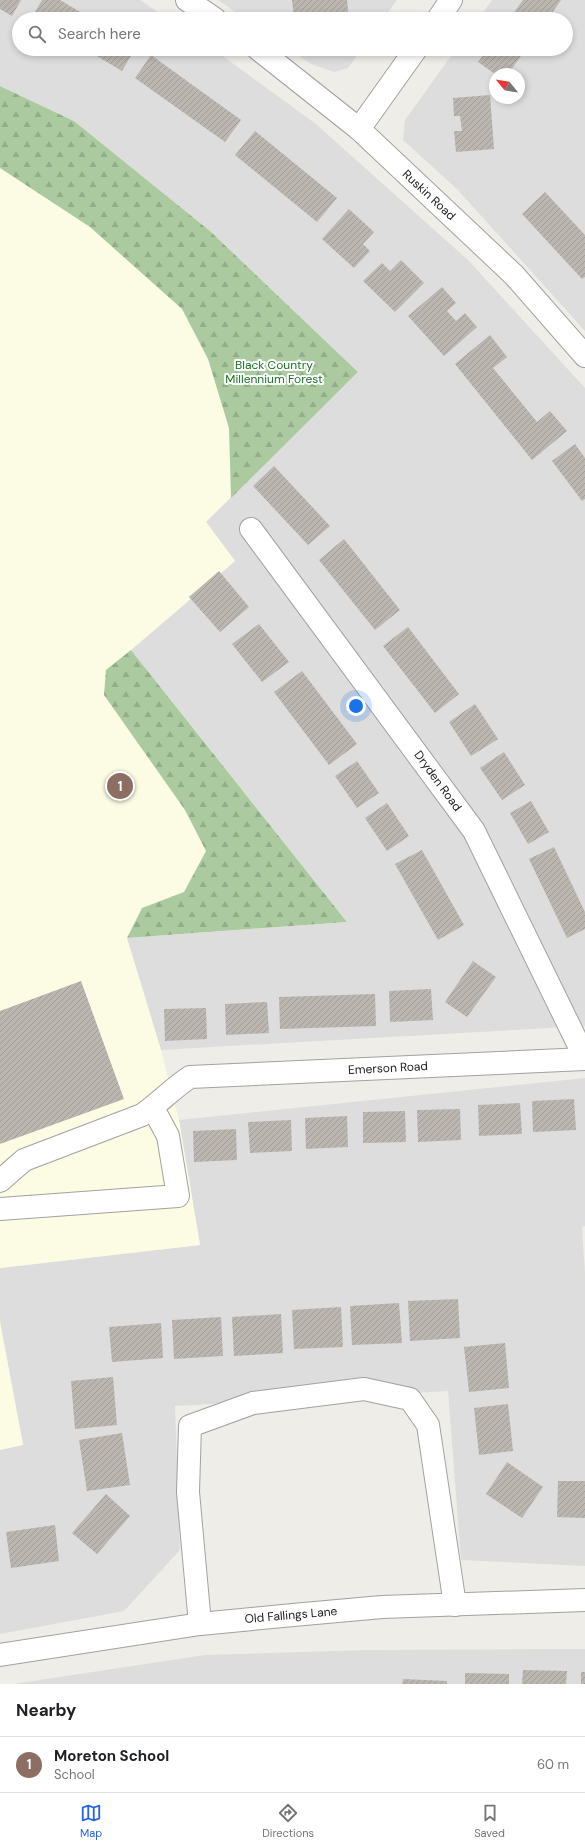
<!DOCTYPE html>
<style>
body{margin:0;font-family:"DM Sans",sans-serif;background:#f6f6f6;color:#202124}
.compass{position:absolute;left:489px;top:68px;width:36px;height:36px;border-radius:50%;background:#fff;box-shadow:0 2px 6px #0003;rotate:300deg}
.you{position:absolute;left:356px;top:706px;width:14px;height:14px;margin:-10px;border:3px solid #fff;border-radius:50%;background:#1a73e8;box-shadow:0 0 0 6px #1a73e833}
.badge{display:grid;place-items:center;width:26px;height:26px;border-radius:50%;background:#2563eb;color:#fff;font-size:13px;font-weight:700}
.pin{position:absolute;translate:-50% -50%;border:2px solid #fff;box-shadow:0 1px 4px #0006}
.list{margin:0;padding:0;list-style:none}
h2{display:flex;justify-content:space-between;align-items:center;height:52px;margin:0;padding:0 16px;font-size:17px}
h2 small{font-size:13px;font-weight:400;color:#757577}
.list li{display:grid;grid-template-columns:26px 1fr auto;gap:12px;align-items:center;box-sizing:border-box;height:56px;padding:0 16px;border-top:1px solid #e0e0e0}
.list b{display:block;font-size:15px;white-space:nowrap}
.list p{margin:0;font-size:13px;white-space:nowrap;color:#757577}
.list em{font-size:13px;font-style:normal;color:#757577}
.icon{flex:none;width:22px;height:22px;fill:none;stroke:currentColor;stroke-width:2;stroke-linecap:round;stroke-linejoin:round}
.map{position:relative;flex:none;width:585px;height:1684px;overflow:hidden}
.search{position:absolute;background:#fff;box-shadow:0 2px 6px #0003;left:12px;right:12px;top:12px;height:44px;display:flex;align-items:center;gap:10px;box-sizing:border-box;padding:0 14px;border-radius:22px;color:#757577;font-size:15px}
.sheet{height:108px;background:#fff}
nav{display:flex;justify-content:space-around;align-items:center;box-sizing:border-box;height:56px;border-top:1px solid #e0e0e0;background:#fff;font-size:11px;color:#757577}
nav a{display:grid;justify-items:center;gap:2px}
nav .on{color:#2563eb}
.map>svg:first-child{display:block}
.residential{fill:#ddd;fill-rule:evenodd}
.education{fill:#fbfce3}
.forest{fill:url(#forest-firs)}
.building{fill:url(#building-hatch)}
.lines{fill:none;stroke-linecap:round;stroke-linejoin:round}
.minor-casing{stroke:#a1a1a1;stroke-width:24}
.minor{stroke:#fff;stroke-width:22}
.labels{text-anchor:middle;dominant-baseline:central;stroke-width:4;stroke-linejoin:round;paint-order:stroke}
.street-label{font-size:12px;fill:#202020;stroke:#fff}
.park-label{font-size:12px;fill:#187324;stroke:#fff}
</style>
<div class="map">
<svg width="585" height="1684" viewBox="0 0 585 1684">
<defs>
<pattern id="forest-firs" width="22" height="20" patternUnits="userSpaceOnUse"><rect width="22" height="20" fill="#abcaa0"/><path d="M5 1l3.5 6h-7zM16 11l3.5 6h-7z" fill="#93ad8a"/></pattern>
<pattern id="building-hatch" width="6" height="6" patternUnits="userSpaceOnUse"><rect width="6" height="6" fill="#bcb6b0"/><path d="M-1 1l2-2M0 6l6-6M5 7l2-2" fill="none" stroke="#a19c97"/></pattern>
</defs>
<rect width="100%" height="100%" fill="#efede7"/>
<g class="residential">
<polygon points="0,0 140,0 168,19 19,19 19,49 213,49 316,124 469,261 585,388 585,1026 161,1050 127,938 347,922 131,650 235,561 206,522 74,121 0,86"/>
<polygon points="218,0 397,0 383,19 245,19"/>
<path d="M492,0H585V331L457,189L403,140L405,120L456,49H566V19H478ZM495,74H519V98H495Z"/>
<polygon points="289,49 362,49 348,68 334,72 311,64"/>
<polygon points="585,1078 585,1226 582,1227 585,1273 585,1566 461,1560 448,1391 175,1406 180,1550 124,1611 0,1634 0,1450 23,1444 0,1322 0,1268 200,1245 179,1120"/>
<polygon points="585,1649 585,1684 13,1684 205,1655 367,1650"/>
</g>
<g class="education">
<polygon points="0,86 74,121 210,231 358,372 206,522 235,561 131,650 347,922 127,938 161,1050 179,1120 200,1245 0,1268"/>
<polygon points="0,1322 23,1445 0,1450"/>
</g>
<g class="forest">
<polygon points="0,86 74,121 210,231 358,372 231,498 229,428 208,359 182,309 90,227 0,168"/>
<polygon points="131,650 347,922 127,938 142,908 184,892 206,851 185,810 104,695 106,670"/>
</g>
<g class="building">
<polygon points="0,0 21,0 12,16 0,9"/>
<polygon points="42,0 60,0 92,19 35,19 32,17"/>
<polygon points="292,0 347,0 349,19 330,19 330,13 316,14 317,19 294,19"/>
<polygon points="523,0 561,0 548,19 509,19"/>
<polygon points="85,49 135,49 122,71"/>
<polygon points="488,49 526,49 508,74 495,74 478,62"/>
<polygon points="151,55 241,120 225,142 135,78"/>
<polygon points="490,95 494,149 456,152 454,131 462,131 460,116 454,116 453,98"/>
<polygon points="255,131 337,198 317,222 235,155"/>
<polygon points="545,192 585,235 585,277 582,279 522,214"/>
<polygon points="349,209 374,232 363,244 370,251 354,268 322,239"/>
<polygon points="401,260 424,283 395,312 363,281 382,263 390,271"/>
<polygon points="442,287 456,303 447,311 456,321 465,313 477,327 444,356 408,316"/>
<polygon points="490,335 507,357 493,368 537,422 550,411 567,431 532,460 455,364"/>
<polygon points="575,444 585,458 585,499 582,501 552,461"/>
<polygon points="274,466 330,526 308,545 253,486"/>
<polygon points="344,539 400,610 375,630 319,560"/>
<polygon points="219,571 249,607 220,632 189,597"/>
<polygon points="259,624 289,662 262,682 232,644"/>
<polygon points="408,627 459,694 435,713 383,646"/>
<polygon points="302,671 357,744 329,765 274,692"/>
<polygon points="475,704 498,739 471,756 449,722"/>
<polygon points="504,752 525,785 502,800 480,768"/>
<polygon points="357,761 379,793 357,808 335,776"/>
<polygon points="531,801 549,832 528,844 510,813"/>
<polygon points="387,803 409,836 387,851 365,818"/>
<polygon points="554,847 585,912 585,929 567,938 529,859"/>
<polygon points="422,850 464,925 438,940 395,864"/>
<polygon points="473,961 496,977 467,1017 445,1002"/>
<polygon points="81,981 124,1099 0,1144 0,1011"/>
<polygon points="431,989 433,1020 390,1022 389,991"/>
<polygon points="375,994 376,1026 280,1029 279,997"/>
<polygon points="267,1002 269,1033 226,1035 225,1004"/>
<polygon points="206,1008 207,1039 165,1041 164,1009"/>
<polygon points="574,1099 576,1130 533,1132 532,1101"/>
<polygon points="520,1103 522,1134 479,1136 478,1105"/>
<polygon points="460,1109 461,1140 418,1142 417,1110"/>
<polygon points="405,1111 406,1142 363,1143 363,1112"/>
<polygon points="347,1116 348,1147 306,1149 305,1118"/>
<polygon points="291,1120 292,1151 250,1153 248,1122"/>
<polygon points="236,1129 237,1160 194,1162 193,1131"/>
<polygon points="458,1299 460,1338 410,1341 408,1301"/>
<polygon points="399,1303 402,1343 352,1345 350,1306"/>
<polygon points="341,1307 343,1347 294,1349 292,1310"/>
<polygon points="281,1314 283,1353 234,1356 232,1317"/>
<polygon points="221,1317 223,1356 174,1359 172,1320"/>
<polygon points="161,1323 163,1358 112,1362 109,1327"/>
<polygon points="505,1343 509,1388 469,1392 464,1347"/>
<polygon points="113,1377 117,1425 75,1429 71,1381"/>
<polygon points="508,1404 513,1451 479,1455 474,1408"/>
<polygon points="122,1433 130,1485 87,1491 79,1440"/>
<polygon points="507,1462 543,1487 522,1518 486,1494"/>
<polygon points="558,1481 585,1481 585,1518 557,1517"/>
<polygon points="106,1494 130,1516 97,1554 72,1533"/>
<polygon points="55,1525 59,1561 11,1568 6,1532"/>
<polygon points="523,1670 567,1671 566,1684 522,1684"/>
<rect x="581" y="1672" width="4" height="12"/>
<polygon points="465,1673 509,1674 509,1684 465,1684"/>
<polygon points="403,1679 447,1681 447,1684 402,1684"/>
</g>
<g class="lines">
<defs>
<g id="minor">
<polyline points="187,0 215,19"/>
<polyline points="438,19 451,0"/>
<polyline points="258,49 359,129 514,275 585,356"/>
<polyline points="359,129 416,49"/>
<polyline points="251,529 474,831 585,1058"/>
<path d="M0,1181L24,1160L142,1115C159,1103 173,1088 190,1077L585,1059"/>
<polyline points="0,1209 178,1196 168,1136 153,1108"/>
<polyline points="200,1624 188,1492 190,1426 253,1403 364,1389 410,1399 428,1425 455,1605"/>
<polyline points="0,1655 200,1624 293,1615 382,1607 585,1600"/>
</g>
</defs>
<use href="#minor" class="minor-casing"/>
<use href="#minor" class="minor"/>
</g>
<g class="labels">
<g class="street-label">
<text transform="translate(429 195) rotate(43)">Ruskin Road</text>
<text transform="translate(438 781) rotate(54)">Dryden Road</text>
<text transform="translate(388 1068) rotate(-3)">Emerson Road</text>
<text transform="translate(291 1615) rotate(-5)">Old Fallings Lane</text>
</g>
<g class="park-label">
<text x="274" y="365">Black Country<tspan x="274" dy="14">Millennium Forest</tspan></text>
</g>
</g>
</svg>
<svg class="compass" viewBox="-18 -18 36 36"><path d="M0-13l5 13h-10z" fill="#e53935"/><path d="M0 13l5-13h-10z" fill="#757577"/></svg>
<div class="you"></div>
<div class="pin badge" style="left:120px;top:786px;background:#8d6e63">1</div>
<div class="search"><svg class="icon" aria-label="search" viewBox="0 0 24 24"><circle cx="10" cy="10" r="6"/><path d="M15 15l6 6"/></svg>Search here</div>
</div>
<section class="sheet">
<h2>Nearby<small></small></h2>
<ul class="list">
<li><span class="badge" style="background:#8d6e63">1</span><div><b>Moreton School</b><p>School</p></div><em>60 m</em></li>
</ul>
</section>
<nav>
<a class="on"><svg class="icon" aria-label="map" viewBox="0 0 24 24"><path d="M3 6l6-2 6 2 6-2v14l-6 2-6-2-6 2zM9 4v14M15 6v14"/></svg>Map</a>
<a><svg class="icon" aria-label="directions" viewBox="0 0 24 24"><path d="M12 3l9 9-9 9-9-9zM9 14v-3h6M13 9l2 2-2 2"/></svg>Directions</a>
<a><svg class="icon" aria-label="saved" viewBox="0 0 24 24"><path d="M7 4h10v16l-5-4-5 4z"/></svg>Saved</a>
</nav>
